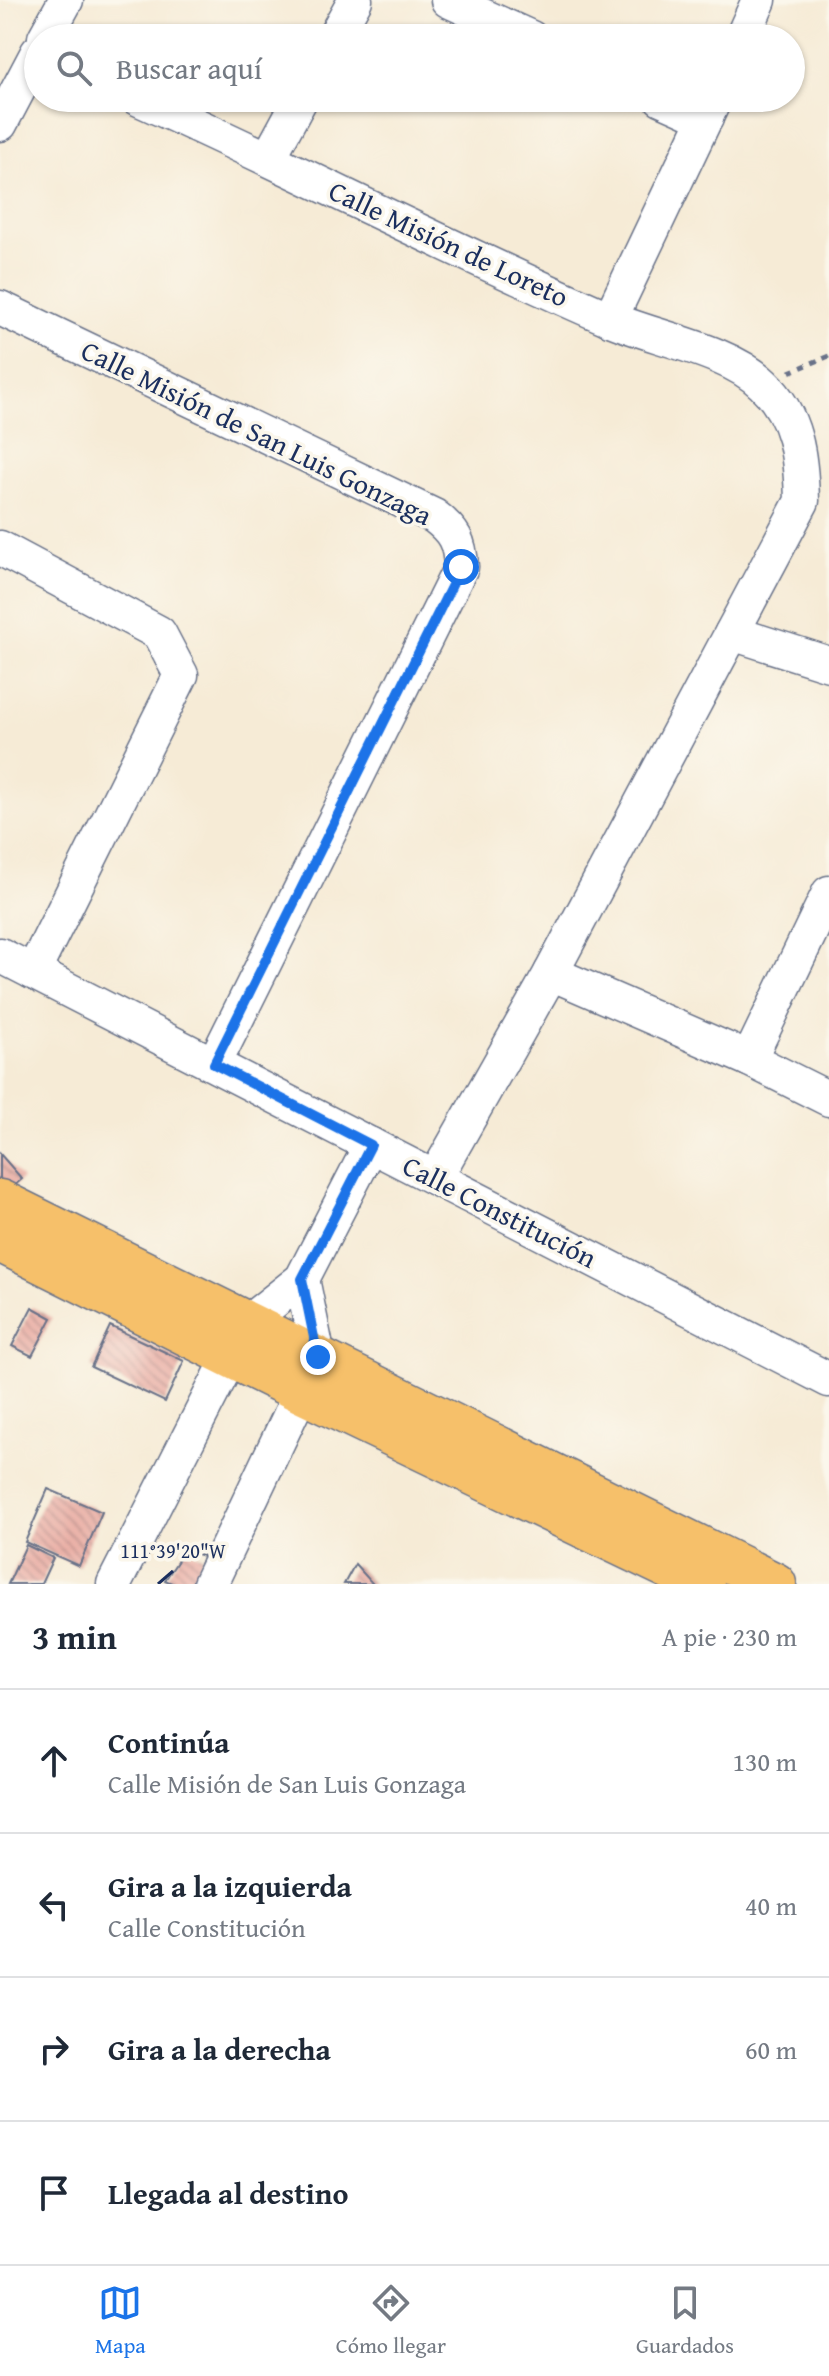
<!DOCTYPE html>
<html lang="es">
<meta charset="utf-8">
<style>
body{margin:0;font-family:"Gentium Book Plus",serif;background:#f2f2f3;color:#1f2937}
.stop{position:absolute;width:24px;height:24px;margin:-18px;border:6px solid #1a73e8;border-radius:50%;background:#fff}
.stop.end{background:#1a73e8;border-color:#fff;box-shadow:0 2px 8px #0008}
.list{margin:0;padding:0;list-style:none}
h2{display:flex;justify-content:space-between;align-items:center;height:104px;margin:0;padding:0 32px;font-size:34px}
h2 small{font-size:26px;font-weight:400;color:#747a83}
.list li{display:grid;grid-template-columns:52px 1fr auto;gap:24px;align-items:center;box-sizing:border-box;height:144px;padding:0 32px;border-top:2px solid #e0e1e3}
.list b{display:block;font-size:30px;white-space:nowrap}
.list p{margin:0;font-size:26px;white-space:nowrap;color:#747a83}
.list em{font-size:26px;font-style:normal;color:#747a83}
.icon{flex:none;width:44px;height:44px;fill:none;stroke:currentColor;stroke-width:2;stroke-linecap:round;stroke-linejoin:round}
.map{position:relative;flex:none;width:829px;height:1584px;overflow:hidden}
.search{position:absolute;background:#fff;box-shadow:0 2px 6px #0004;left:24px;right:24px;top:24px;height:88px;display:flex;align-items:center;gap:20px;box-sizing:border-box;padding:0 28px;border-radius:44px;color:#747a83;font-size:30px}
.sheet{height:680px;background:#fff}
nav{display:flex;justify-content:space-around;align-items:center;box-sizing:border-box;height:112px;border-top:2px solid #e0e1e3;background:#fff;font-size:22px;color:#747a83}
nav a{display:grid;justify-items:center;gap:4px}
nav .on{color:#1a73e8}
.map>svg:first-child{display:block}
.building{fill:url(#building-back-hatch)}
.lines{fill:none;stroke-linecap:round;stroke-linejoin:round}
.minor-casing{stroke:#687188;stroke-width:37}
.major-casing{stroke:#687188;stroke-width:45}
.path{stroke:#687188;stroke-width:5;stroke-dasharray:6 6;stroke-linecap:butt}
.minor{stroke:#fff;stroke-width:34}
.major{stroke:#f6c06b;stroke-width:42}
.route{stroke:#1a73e8;stroke-width:10}
.ticks{fill:none;stroke:#1b2f5e;stroke-width:3}
.labels{text-anchor:middle;dominant-baseline:central;stroke-width:7;stroke-linejoin:round;paint-order:stroke}
.street-label{font-size:28px;fill:#1b2f5e;stroke:#fbf7ec}
.ticks-label{font-size:20px;text-anchor:middle;fill:#1b2f5e;stroke:#fbf7ec;stroke-width:7;stroke-linejoin:round;paint-order:stroke}
</style>
<div class="map">
<svg width="829" height="1584" viewBox="0 0 829 1584">
<defs>
<pattern id="building-back-hatch" width="6" height="6" patternUnits="userSpaceOnUse" patternTransform="scale(2)"><rect width="6" height="6" fill="#e8a79e"/><path d="M-1 5l2 2M0 0l6 6M5-1l2 2" fill="none" stroke="#bb8884"/></pattern>
</defs>
<rect width="100%" height="100%" fill="#fbf7ec"/>
<filter id="ink" filterUnits="userSpaceOnUse"><feTurbulence type="fractalNoise" baseFrequency=".0125" numOctaves="2"/><feDisplacementMap in="SourceGraphic" scale="16" xChannelSelector="R" yChannelSelector="G"/><feConvolveMatrix kernelMatrix="1 2 1 2 8 2 1 2 1" color-interpolation-filters="sRGB"/></filter>
<filter id="wash" filterUnits="userSpaceOnUse"><feTurbulence type="fractalNoise" baseFrequency=".006" numOctaves="4" result="noise"/><feDisplacementMap in="SourceGraphic" scale="32" xChannelSelector="R" yChannelSelector="G"/><feGaussianBlur stdDeviation="1.8" result="paint"/><feColorMatrix in="noise" values="0 0 0 0 0 0 0 0 0 0 0 0 0 0 0 0 0 1.4 0 .05"/><feComposite in="paint" operator="in"/></filter>
<g filter="url(#wash)">
<rect width="100%" height="100%" fill="#f6ebd6"/>
<g id="blocks">
<g class="building">
<polygon points="0,1154 22,1179 13,1187 0,1179"/>
<polygon points="32,1307 52,1318 32,1356 12,1346"/>
<polygon points="110,1326 184,1361 165,1402 91,1367"/>
<polygon points="48,1489 102,1512 79,1566 25,1542"/>
<polygon points="26,1545 53,1558 41,1584 8,1584"/>
<polygon points="185,1550 203,1556 193,1584 174,1584 165,1580"/>
<polygon points="355,1564 373,1584 344,1584"/>
</g>
</g>
</g>
<g filter="url(#ink)">
<use href="#blocks" fill-opacity="0" stroke="#687188" stroke-width="2"/>
<g class="lines">
<defs>
<g id="minor">
<polyline points="448,0 531,38"/>
<polyline points="45,38 66,0"/>
<polyline points="334,38 355,0"/>
<polyline points="742,38 759,0"/>
<path d="M137,98C295,169 449,249 608,318C654,338 728,350 763,384C797,416 801,458 802,501L551,973L435,1178"/>
<polyline points="661,98 706,118"/>
<polyline points="0,124 38,52"/>
<polyline points="269,157 301,98"/>
<path d="M0,308L434,516C454,531 460,542 461,567L214,1064"/>
<polyline points="610,319 715,98"/>
<polyline points="0,548 159,633 181,675 33,972"/>
<polyline points="732,633 829,664"/>
<polyline points="0,955 829,1380"/>
<polyline points="551,973 749,1059 829,1099"/>
<polyline points="749,1059 829,893"/>
<polyline points="114,1584 248,1322 302,1279 371,1145"/>
<polyline points="210,1584 318,1357 302,1279"/>
</g>
<g id="major">
<polyline points="0,1201 775,1584"/>
<polyline points="0,1241 302,1392 703,1584"/>
</g>
</defs>
<use href="#minor" class="minor-casing"/>
<use href="#major" class="major-casing"/>
<polyline class="path" points="790,372 829,356"/>
<use href="#minor" class="minor"/>
<use href="#major" class="major"/>
</g>
</g>
<g class="lines" filter="url(#ink)">
<polyline class="route" points="318,1357 302,1279 371,1145 214,1064 461,567"/>
</g>
<path class="ticks" d="M158,1584L173,1571"/>
<g class="labels">
<g class="street-label">
<text transform="translate(449 243) rotate(25)">Calle Misión de Loreto</text>
<text transform="translate(257 432) rotate(26)">Calle Misión de San Luis Gonzaga</text>
<text transform="translate(500 1211) rotate(27)">Calle Constitución</text>
</g>
</g>
<g class="ticks-label">
<text x="173" y="1558">111°39'20"W</text>
</g>
</svg>
<div class="stop" style="left:461px;top:567px"></div>
<div class="stop end" style="left:318px;top:1357px"></div>
<div class="search"><svg class="icon" aria-label="search" viewBox="0 0 24 24"><circle cx="10" cy="10" r="6"/><path d="M15 15l6 6"/></svg>Buscar aquí</div>
</div>
<section class="sheet">
<h2>3 min<small>A pie · 230 m</small></h2>
<ul class="list">
<li><svg class="icon" aria-label="ahead" viewBox="0 0 24 24"><path d="M12 20V5M6 11l6-6 6 6"/></svg><div><b>Continúa</b><p>Calle Misión de San Luis Gonzaga</p></div><em>130 m</em></li>
<li><svg class="icon" aria-label="left" viewBox="0 0 24 24"><path d="M17 20v-9H6M10 6l-5 5 5 5"/></svg><div><b>Gira a la izquierda</b><p>Calle Constitución</p></div><em>40 m</em></li>
<li><svg class="icon" aria-label="right" viewBox="0 0 24 24"><path d="M7 20v-9h11M14 6l5 5-5 5"/></svg><div><b>Gira a la derecha</b></div><em>60 m</em></li>
<li><svg class="icon" aria-label="arrive" viewBox="0 0 24 24"><path d="M6 21V4h12l-3 4 3 4H6"/></svg><div><b>Llegada al destino</b></div></li>
</ul>
</section>
<nav>
<a class="on"><svg class="icon" aria-label="map" viewBox="0 0 24 24"><path d="M3 6l6-2 6 2 6-2v14l-6 2-6-2-6 2zM9 4v14M15 6v14"/></svg>Mapa</a>
<a><svg class="icon" aria-label="directions" viewBox="0 0 24 24"><path d="M12 3l9 9-9 9-9-9zM9 14v-3h6M13 9l2 2-2 2"/></svg>Cómo llegar</a>
<a><svg class="icon" aria-label="saved" viewBox="0 0 24 24"><path d="M7 4h10v16l-5-4-5 4z"/></svg>Guardados</a>
</nav>
